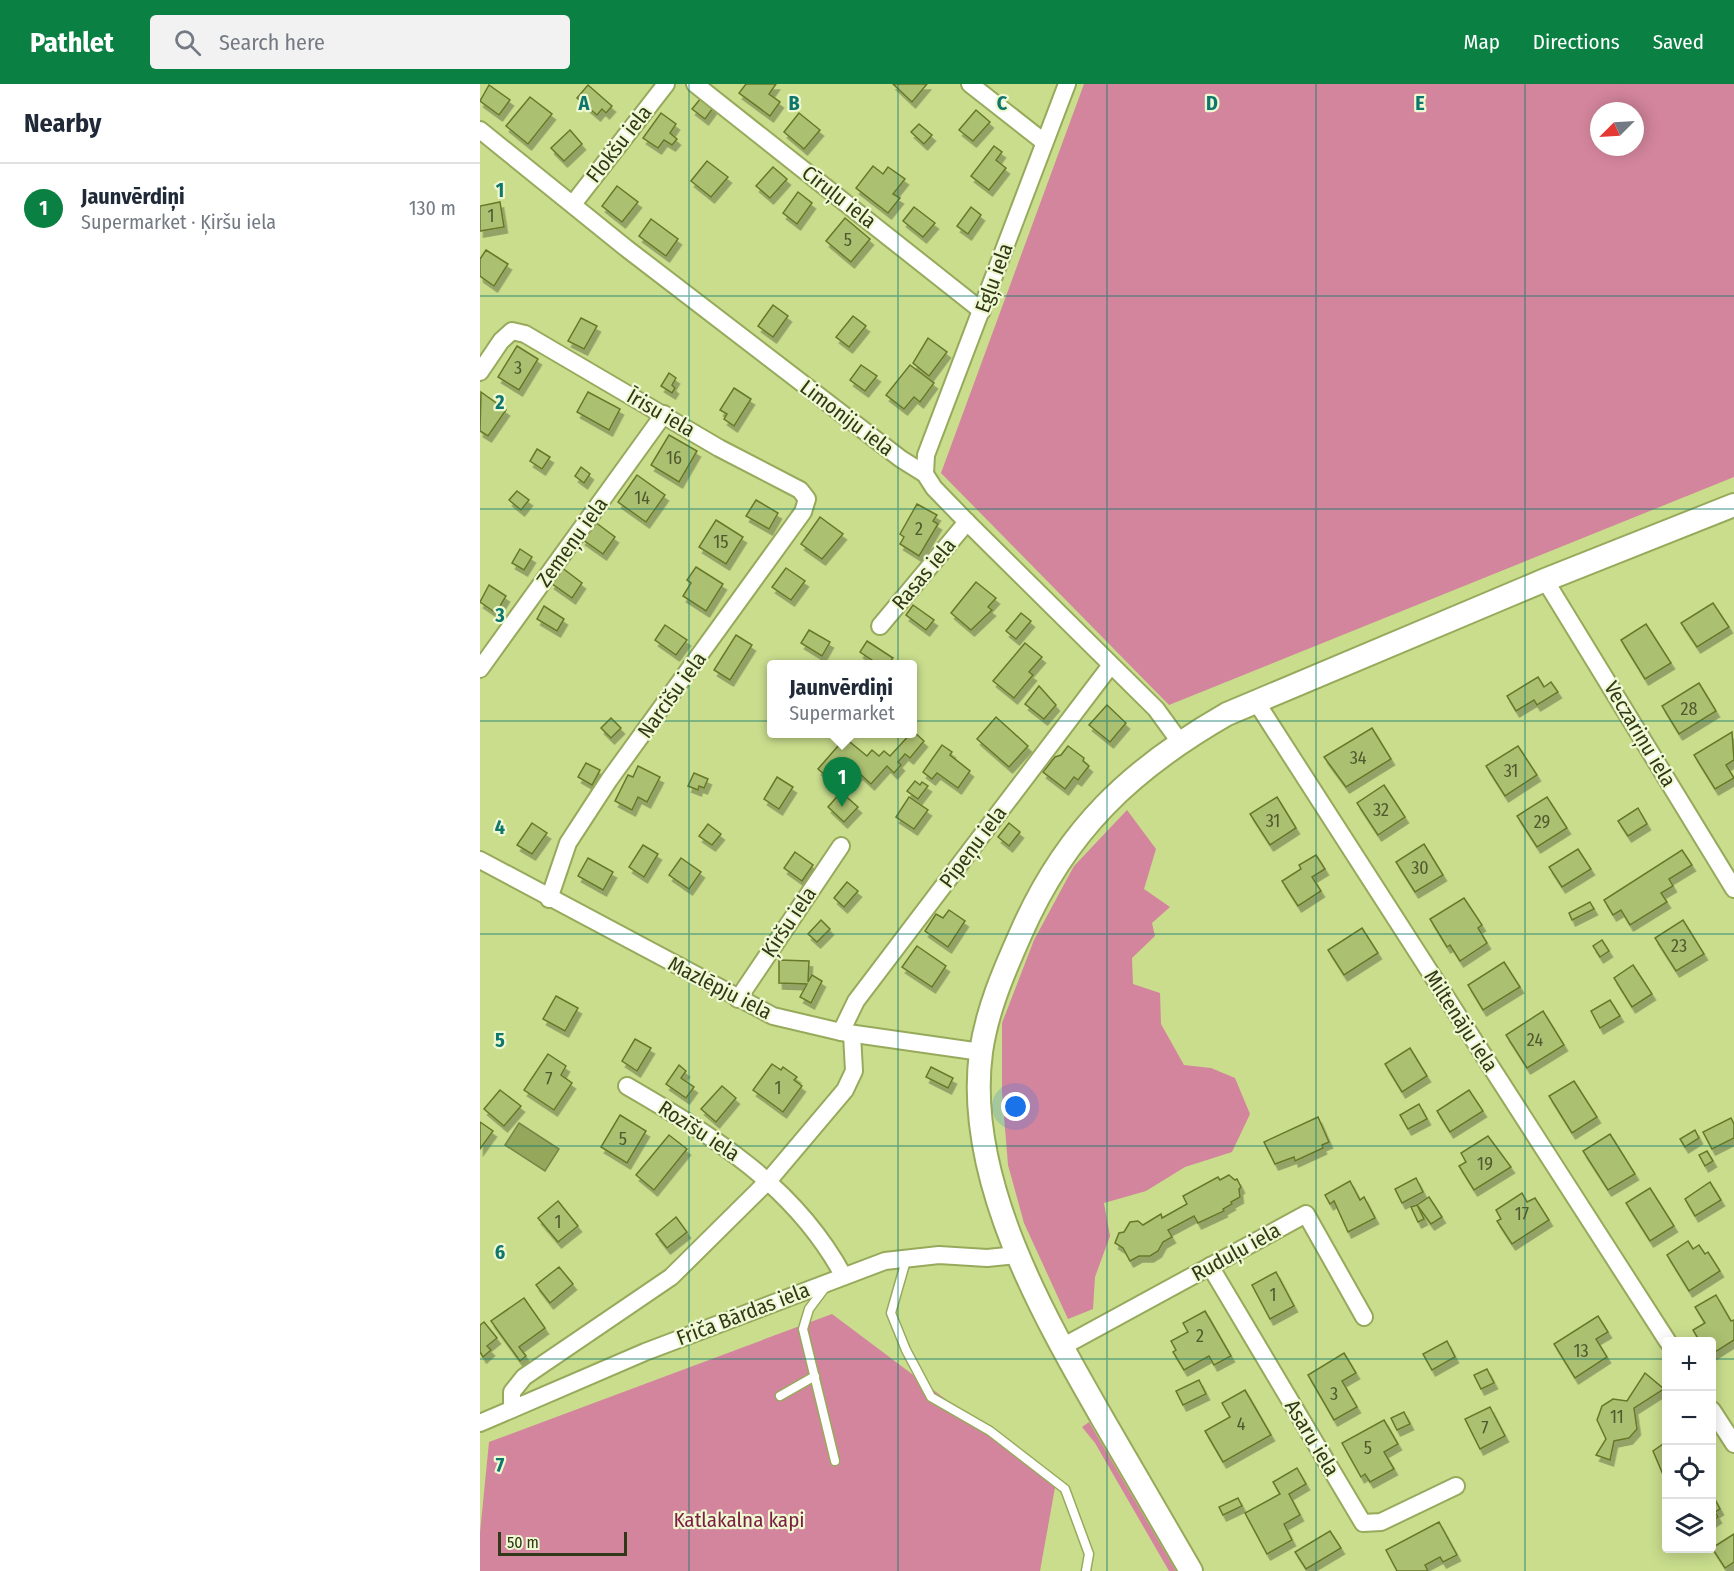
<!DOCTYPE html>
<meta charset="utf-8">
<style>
body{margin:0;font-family:"Fira Sans Condensed",sans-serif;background:#f2f2f3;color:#1f2937}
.controls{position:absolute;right:18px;bottom:18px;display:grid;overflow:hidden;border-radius:6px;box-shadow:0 3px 15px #0003}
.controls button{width:54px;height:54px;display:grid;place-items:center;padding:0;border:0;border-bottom:2px solid #e0e1e3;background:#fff;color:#1f2937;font:30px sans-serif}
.compass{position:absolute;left:1110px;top:18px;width:54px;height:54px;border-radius:50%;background:#fff;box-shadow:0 3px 15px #0003;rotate:246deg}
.scale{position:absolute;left:18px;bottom:15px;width:129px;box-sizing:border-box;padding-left:6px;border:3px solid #313818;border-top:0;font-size:16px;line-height:21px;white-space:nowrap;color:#313818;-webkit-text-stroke:4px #eef9d1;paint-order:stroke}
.you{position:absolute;left:536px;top:1023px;width:21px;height:21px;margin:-15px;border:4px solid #fff;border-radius:50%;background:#1a73e8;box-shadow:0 0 0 9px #1a73e833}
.badge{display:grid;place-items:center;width:39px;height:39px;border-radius:50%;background:#0b8043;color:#fff;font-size:20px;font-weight:700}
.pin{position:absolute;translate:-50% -50px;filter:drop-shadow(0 2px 3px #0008)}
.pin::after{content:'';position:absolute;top:32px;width:21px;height:18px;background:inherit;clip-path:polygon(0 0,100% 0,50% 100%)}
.popup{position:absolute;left:287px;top:576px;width:150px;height:78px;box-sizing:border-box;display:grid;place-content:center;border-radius:6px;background:#fff;filter:drop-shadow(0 2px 4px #0005);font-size:20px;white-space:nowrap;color:#747a83}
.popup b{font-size:22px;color:#1f2937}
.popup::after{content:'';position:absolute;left:50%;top:100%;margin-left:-12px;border:12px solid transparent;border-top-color:#fff}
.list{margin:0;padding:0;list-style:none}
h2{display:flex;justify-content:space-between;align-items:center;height:78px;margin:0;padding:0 24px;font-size:26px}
h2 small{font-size:20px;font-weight:400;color:#747a83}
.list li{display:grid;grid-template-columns:39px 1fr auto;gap:18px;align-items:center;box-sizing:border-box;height:90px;padding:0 24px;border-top:2px solid #e0e1e3}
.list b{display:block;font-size:22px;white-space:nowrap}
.list p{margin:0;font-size:20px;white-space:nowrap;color:#747a83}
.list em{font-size:20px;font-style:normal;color:#747a83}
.icon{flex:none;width:33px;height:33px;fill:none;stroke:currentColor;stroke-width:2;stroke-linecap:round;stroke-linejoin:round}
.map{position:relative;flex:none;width:1254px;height:1487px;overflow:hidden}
header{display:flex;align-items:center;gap:36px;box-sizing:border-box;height:84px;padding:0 30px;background:#0b8043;color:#fff}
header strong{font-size:28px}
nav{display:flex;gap:33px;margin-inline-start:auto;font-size:21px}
.search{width:420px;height:54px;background:#f2f2f3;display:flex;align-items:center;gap:15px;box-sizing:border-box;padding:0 21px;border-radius:6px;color:#747a83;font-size:22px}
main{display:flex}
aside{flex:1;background:#fff}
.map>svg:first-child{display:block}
.green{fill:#d3859d;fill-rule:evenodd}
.water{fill:#95a75b;stroke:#778647;stroke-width:1.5}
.building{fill:#acc071;stroke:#677829;stroke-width:1.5;filter:url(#shadow)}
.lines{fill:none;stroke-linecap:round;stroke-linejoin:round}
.lane-casing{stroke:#97aa5c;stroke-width:11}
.street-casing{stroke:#97aa5c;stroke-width:20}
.secondary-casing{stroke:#97aa5c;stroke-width:26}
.lane{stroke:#fff;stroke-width:8}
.street{stroke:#fff;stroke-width:16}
.secondary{stroke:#fff;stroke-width:22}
.grid{fill:none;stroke:#0f766e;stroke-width:1.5;stroke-opacity:0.55}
.labels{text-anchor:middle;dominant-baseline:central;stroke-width:4.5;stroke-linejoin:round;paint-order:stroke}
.number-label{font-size:18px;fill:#505a2e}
.street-label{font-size:21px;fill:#313818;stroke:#eef9d1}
.park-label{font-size:21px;fill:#7c1d44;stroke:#eef9d1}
.grid-label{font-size:20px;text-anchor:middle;font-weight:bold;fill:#0f766e;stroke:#eef9d1;stroke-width:4.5;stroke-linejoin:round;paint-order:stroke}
</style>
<header>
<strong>Pathlet</strong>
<div class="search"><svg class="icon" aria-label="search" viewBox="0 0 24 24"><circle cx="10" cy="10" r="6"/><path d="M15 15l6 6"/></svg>Search here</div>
<nav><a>Map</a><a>Directions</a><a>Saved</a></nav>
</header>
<main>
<aside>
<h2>Nearby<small></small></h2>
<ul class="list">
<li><span class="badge">1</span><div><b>Jaunvērdiņi</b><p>Supermarket · Ķiršu iela</p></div><em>130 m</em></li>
</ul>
</aside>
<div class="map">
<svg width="1254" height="1487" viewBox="0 0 1254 1487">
<defs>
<filter id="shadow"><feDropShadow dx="3.5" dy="6" stdDeviation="0" flood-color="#0004"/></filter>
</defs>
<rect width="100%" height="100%" fill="#c9dd8d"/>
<g class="green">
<path d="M604,0H1254V393L689,621L461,389ZM1119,27H1155V63H1119Z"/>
<polygon points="647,726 676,765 664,805 690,823 672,839 675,852 652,874 653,900 680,909 681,940 704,981 731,984 755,994 770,1030 752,1068 705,1083 666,1107 624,1119 630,1152 615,1193 613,1225 588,1235 544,1139 528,1081 522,1008 522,939 554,856 594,782"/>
<polygon points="352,1230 576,1398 560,1487 0,1487 0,1449 9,1358"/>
<polygon points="609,1338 696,1487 689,1487 615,1359 602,1343"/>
</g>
<polygon class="water" points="39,1039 79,1065 65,1087 25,1061"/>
<g class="building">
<polygon points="266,0 296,0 289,10 300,18 290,32 259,9"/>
<polygon points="413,0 447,0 432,18"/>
<polygon points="9,1 30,16 19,31 0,17"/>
<polygon points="108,1 132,22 126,29 122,25 117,31 97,14"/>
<polygon points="50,13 72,30 48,60 26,42"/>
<polygon points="221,14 233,24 225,35 212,25"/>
<polygon points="496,26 510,38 493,57 479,46"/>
<polygon points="181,29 196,40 190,49 197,55 192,61 184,56 178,64 163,54"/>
<polygon points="319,29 340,46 324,65 304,48"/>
<polygon points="439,40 452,51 444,60 431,48"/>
<polygon points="90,46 102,60 84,77 71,64"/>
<polygon points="514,62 522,68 516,76 526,84 509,106 491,92"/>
<polygon points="227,77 248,93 231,113 211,97"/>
<polygon points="393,82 403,90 408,83 425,95 413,110 420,114 408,129 376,104"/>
<polygon points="293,83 307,95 290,114 276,102"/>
<polygon points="137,102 158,118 142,138 122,122"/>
<polygon points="318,108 332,119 317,140 303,129"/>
<polygon points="20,118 24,143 0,147 0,122"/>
<polygon points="434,123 455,139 443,153 423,137"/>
<polygon points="491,123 501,131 488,150 477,142"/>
<polygon points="365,134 390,155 371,178 346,157"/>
<polygon points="171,135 198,155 186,172 159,152"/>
<polygon points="6,166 28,180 14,202 0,192 0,175"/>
<polygon points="293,221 308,232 293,253 278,242"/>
<polygon points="373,232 386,242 369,263 356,253"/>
<polygon points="101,234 117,242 104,265 88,257"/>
<polygon points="448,254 467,268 449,292 433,279"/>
<polygon points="37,262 58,275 39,306 18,293"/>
<polygon points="381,281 397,292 385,307 370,296"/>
<polygon points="430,281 454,299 440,318 434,313 424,325 406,311"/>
<polygon points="189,289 196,294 192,301 195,304 192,309 181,302"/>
<polygon points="254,304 271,315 254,342 244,335 247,330 240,326"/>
<polygon points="1,308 26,326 8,352 0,347"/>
<polygon points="108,308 140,325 129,346 97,328"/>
<polygon points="189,351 217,367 199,398 171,381"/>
<polygon points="57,365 70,373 62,385 50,377"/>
<polygon points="101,383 110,390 104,399 95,392"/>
<polygon points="157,391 185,411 166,438 138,418"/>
<polygon points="37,407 49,416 41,426 29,416"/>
<polygon points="276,416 298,429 289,445 266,432"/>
<polygon points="437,420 457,431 453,437 458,440 439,472 420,460 424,453 420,450"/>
<polygon points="340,433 363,450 342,475 321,460"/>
<polygon points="236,436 263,453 246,480 219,463"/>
<polygon points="115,438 135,453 123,470 102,455"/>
<polygon points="40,465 52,473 44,486 32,479"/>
<polygon points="81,483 102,499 92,514 71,499"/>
<polygon points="216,483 243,500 226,527 203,512 211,499 207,496"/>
<polygon points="306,484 325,497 311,516 292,503"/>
<polygon points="496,498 516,514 508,523 512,526 491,546 471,529"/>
<polygon points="9,501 26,512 16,529 0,518"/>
<polygon points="1233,519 1249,543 1217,563 1201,539"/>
<polygon points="433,521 454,536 446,546 426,531"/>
<polygon points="64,522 84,535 77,547 57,535"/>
<polygon points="541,529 551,537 536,555 526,547"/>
<polygon points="1166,540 1191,579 1165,595 1141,556"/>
<polygon points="185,541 207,556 196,571 175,556"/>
<polygon points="329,546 350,558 342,572 321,559"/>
<polygon points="256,551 272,561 250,596 234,586"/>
<polygon points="387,557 413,574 408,580 398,580 380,568"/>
<polygon points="545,559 562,573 549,588 553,591 534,614 513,597"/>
<polygon points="1058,593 1064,603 1071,598 1078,608 1057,621 1054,616 1036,627 1027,612"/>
<polygon points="1219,599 1236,627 1199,650 1182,622"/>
<polygon points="559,602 576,621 564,635 545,620"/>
<polygon points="627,621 646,639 630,658 609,641"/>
<polygon points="516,633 548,662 529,683 497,655"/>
<polygon points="131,634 141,644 131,654 121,644"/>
<polygon points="892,644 911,675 866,703 844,673"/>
<polygon points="433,647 444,657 430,674 425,670 418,678 421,681 414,689 407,682 391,700 379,689 363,707 338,685 365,654 387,672 392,666 399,672 404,667 410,672"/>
<polygon points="1252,648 1254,676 1246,681 1254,694 1235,705 1214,671"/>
<polygon points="462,661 472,668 470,671 490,687 478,704 457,689 452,695 443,688"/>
<polygon points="588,662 604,674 603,677 609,682 598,696 594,693 585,705 563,688 575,673 581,671"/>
<polygon points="1038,662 1057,691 1025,712 1006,682"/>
<polygon points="106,679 120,686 112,701 98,693"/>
<polygon points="158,682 180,693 167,718 158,713 152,726 135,717 148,691 153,693"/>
<polygon points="214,689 228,695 224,704 219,702 218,706 208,702"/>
<polygon points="297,693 313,703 299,725 284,715"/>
<polygon points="435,697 440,701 442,698 448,702 438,715 427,707"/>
<polygon points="904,701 925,733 898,751 877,719"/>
<polygon points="361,708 378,723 364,738 348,723"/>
<polygon points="429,713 448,726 434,745 416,733"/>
<polygon points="797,713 816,744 790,761 770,730"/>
<polygon points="1067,713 1087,744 1057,763 1037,732"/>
<polygon points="1158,724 1167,740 1148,752 1138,737"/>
<polygon points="52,739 67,749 52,770 37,761"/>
<polygon points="529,739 540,748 529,762 518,753"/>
<polygon points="228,740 241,750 232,761 219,752"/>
<polygon points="944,760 963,791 935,808 916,778"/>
<polygon points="163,761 178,770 164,793 149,783"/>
<polygon points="1098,765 1111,785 1082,803 1069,783"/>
<polygon points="1202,766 1212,781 1189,795 1193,802 1181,809 1187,818 1150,841 1141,826 1133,831 1124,816"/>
<polygon points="315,768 333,781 322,797 304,784"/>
<polygon points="836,771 845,785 832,793 841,807 818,822 802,797 821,785 819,781"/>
<polygon points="108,774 133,788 123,806 98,792"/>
<polygon points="201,774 221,788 209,805 189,791"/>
<polygon points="367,798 378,807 364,823 354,814"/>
<polygon points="984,814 1002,841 998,844 1007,859 980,877 970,861 967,863 950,835"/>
<polygon points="1110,818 1114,825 1092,836 1089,829"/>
<polygon points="469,826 485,837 468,863 445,847 456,830 463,834"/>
<polygon points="341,836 350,845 337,858 328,850"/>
<polygon points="1203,836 1224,870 1196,887 1175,854"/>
<polygon points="882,844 898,869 864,891 848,866"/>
<polygon points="1122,856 1129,867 1120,873 1113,862"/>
<polygon points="437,862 466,882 452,903 422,883"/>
<polygon points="299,876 329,877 328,898 332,891 342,897 331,919 320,913 327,900 299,899"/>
<polygon points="1024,878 1040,903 1003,926 988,901"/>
<polygon points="1153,881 1172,910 1152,923 1134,894"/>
<polygon points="76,912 98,924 85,947 63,935"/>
<polygon points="1130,916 1140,932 1120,944 1111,927"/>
<polygon points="1063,927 1084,961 1047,984 1026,951"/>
<polygon points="155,955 171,964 157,987 142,977"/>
<polygon points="930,964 947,992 922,1008 905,980"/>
<polygon points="68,970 86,982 81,991 92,999 74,1026 44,1006"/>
<polygon points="292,980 301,986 303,983 317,993 314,996 322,1002 303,1028 273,1006"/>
<polygon points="199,981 206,987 201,994 214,1003 206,1014 186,1000"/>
<polygon points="451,983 473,994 468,1004 446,993"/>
<polygon points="1094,997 1117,1033 1092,1049 1069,1012"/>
<polygon points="242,1002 256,1014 236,1038 221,1025"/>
<polygon points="20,1006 41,1022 24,1042 4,1025"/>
<polygon points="989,1006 1003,1027 970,1048 957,1027"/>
<polygon points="939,1020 947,1035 928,1045 920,1031"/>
<polygon points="140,1031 166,1047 147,1079 121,1063"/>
<polygon points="838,1033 849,1058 842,1061 843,1064 815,1077 814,1073 795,1080 784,1058"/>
<polygon points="1251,1034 1254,1040 1254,1054 1232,1065 1223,1048"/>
<polygon points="0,1038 13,1047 0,1065"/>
<polygon points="1215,1046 1219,1054 1205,1063 1200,1055"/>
<polygon points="1130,1050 1155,1090 1128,1106 1103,1067"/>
<polygon points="189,1051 207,1065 174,1106 156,1091"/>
<polygon points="1008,1052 1031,1083 994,1106 979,1082 986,1078 981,1069"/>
<polygon points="1227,1067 1233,1077 1225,1082 1219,1071"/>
<polygon points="749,1091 755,1096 757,1095 761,1103 759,1105 760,1113 751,1118 752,1120 743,1125 744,1127 718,1139 714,1132 688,1146 692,1153 683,1158 678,1167 670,1172 659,1172 650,1177 643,1164 635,1159 639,1149 644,1148 650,1138 658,1137 663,1141 681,1130 682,1134 707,1120 703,1112 738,1093 740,1096"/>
<polygon points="936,1094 943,1108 922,1119 915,1105"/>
<polygon points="870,1097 880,1116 884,1113 895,1134 868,1148 854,1117 850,1120 845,1111"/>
<polygon points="1230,1098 1241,1116 1215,1132 1205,1115"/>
<polygon points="1170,1104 1194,1142 1170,1157 1146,1119"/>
<polygon points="1042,1109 1047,1118 1055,1114 1069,1136 1032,1160 1017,1137 1021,1135 1016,1126"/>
<polygon points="949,1113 962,1133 951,1140 937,1121"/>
<polygon points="78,1117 98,1142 78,1158 58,1134"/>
<polygon points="937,1121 944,1135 938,1138 931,1123"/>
<polygon points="196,1133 207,1148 187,1164 176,1150"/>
<polygon points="1208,1157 1213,1165 1219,1161 1225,1170 1228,1168 1240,1187 1209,1207 1187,1171"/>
<polygon points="79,1183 93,1200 70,1219 56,1201"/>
<polygon points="796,1188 814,1222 790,1235 772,1201"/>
<polygon points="1236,1211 1251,1237 1254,1236 1254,1256 1232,1270 1232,1258 1220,1258 1213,1246 1225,1239 1215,1223"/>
<polygon points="44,1214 65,1244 39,1263 46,1272 40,1277 11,1237"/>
<polygon points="725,1227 751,1272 734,1281 729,1272 704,1286 693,1268 696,1266 691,1257 708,1248 703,1239"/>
<polygon points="1118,1232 1128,1248 1116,1255 1127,1273 1095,1294 1074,1260"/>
<polygon points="4,1238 17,1254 7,1262 11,1266 3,1273 0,1268 0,1241"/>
<polygon points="967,1257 975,1273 952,1286 943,1270"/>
<polygon points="864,1269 876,1289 862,1297 877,1323 854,1336 828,1291"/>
<polygon points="1007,1285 1014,1299 1001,1305 994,1291"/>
<polygon points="1165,1289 1184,1305 1154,1324 1157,1345 1149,1354 1134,1357 1130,1376 1116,1371 1126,1355 1117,1336 1122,1322 1133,1315 1147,1317"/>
<polygon points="719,1296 726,1310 703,1321 696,1307"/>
<polygon points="765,1306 791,1351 743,1378 725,1347 750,1333 742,1319"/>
<polygon points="1010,1323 1025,1352 1000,1365 985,1335"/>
<polygon points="924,1328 930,1340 917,1346 911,1334"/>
<polygon points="904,1336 918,1360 904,1368 914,1385 890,1398 885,1390 881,1393 862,1359"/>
<polygon points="1186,1358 1186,1391 1184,1393 1173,1367"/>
<polygon points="817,1384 826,1400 809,1410 820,1431 804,1440 812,1456 787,1470 765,1429 800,1410 793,1398"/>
<polygon points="1232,1410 1240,1425 1235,1428 1238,1433 1232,1437"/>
<polygon points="758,1414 762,1422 743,1431 739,1423"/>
<polygon points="959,1438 977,1471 963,1478 960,1473 945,1481 948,1487 917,1487 906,1466"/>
<polygon points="850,1447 861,1464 826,1485 815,1468"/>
<polygon points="1254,1450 1254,1478 1245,1484 1232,1464"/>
</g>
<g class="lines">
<defs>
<g id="lane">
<polyline points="427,1173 411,1229 426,1266 451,1313 510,1347 585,1405 609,1470 606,1487"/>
<polyline points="347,1201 329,1225 323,1245 355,1377"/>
<polyline points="300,1312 335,1292"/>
</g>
<g id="street">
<polyline points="215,0 502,227"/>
<polyline points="490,0 564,58"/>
<polyline points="0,46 146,164 421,375 445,390 454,404 487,438 676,625 700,658"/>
<polyline points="93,120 186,0"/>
<polyline points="0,288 21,257 32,247 45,250 239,364 320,406 327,415 323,428 129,696 88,759 69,815"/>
<polyline points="445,390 446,371 587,0"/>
<polyline points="1065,496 1254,805"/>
<polyline points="400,542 487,438"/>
<polyline points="0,585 184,330"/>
<polyline points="775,616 1188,1258"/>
<polyline points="0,776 293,932 361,948 501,968"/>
<polyline points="258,915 361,762"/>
<polyline points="361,948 376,917 631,581"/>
<path d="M147,1002C233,1052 314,1101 363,1191"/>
<polyline points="730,1182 883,1439 901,1438 976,1402"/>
<polyline points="582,1263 826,1130 884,1233"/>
<polyline points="32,1325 32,1308 44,1293 191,1193 289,1096 365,1006 374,987 372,950"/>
<polyline points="1232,1326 1254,1360"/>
<polyline points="0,1339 165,1268 405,1177 459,1171 507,1174 537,1171"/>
</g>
<path id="secondary" d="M711,1487C682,1438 654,1388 625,1339C564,1233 484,1095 501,968C507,926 524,887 541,849C586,746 651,685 747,630L1065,496L1254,421"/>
</defs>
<use href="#lane" class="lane-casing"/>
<use href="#street" class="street-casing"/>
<use href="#secondary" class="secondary-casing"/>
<use href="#lane" class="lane"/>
<use href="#street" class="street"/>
<use href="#secondary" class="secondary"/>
</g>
<path class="grid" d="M209,0V1487M418,0V1487M627,0V1487M836,0V1487M1045,0V1487M0,212H1254M0,425H1254M0,637H1254M0,850H1254M0,1062H1254M0,1275H1186M1232,1275H1254"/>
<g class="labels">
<g class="number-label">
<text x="11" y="132">1</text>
<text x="368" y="156">5</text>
<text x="38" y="284">3</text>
<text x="194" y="374">16</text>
<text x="162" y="414">14</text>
<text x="439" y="445">2</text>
<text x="241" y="458">15</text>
<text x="1209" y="625">28</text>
<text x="878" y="674">34</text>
<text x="1031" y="687">31</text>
<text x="901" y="726">32</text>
<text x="793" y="737">31</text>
<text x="1062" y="738">29</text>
<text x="940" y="784">30</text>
<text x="1199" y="862">23</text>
<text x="1055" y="956">24</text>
<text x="69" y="995">7</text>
<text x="298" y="1004">1</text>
<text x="143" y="1055">5</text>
<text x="1005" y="1080">19</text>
<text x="1042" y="1130">17</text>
<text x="78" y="1138">1</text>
<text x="793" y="1211">1</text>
<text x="720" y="1252">2</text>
<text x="1101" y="1267">13</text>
<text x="854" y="1310">3</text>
<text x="1137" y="1333">11</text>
<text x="761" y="1340">4</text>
<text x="1005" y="1344">7</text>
<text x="888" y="1364">5</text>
</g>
<g class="street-label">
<text transform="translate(139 60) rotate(-52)">Flokšu iela</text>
<text transform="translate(359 113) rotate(38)">Cīruļu iela</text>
<text transform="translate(514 194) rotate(-70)">Egļu iela</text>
<text transform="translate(181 329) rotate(30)">Īrisu iela</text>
<text transform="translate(367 334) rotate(37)">Limoniju iela</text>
<text transform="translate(92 458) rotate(-54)">Zemeņu iela</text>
<text transform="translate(444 490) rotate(-50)">Rasas iela</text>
<text transform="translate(192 611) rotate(-54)">Narcišu iela</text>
<text transform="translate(1160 650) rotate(59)">Veczariņu iela</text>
<text transform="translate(493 763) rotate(-53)">Pīpeņu iela</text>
<text transform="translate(309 838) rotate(-56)">Ķiršu iela</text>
<text transform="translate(240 904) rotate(27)">Mazlēpju iela</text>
<text transform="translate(981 937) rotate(57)">Miltenāju iela</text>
<text transform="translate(219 1047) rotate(33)">Rozīšu iela</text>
<text transform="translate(756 1168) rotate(-29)">Ruduļu iela</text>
<text transform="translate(263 1230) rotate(-21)">Friča Bārdas iela</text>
<text transform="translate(832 1354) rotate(59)">Asaru iela</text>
</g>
<g class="park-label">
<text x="259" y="1436">Katlakalna kapi</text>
</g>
</g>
<g class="grid-label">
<text x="104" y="26">A</text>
<text x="314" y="26">B</text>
<text x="522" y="26">C</text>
<text x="732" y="26">D</text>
<text x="940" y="26">E</text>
<text x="20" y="113">1</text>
<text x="20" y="325">2</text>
<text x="20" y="538">3</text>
<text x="20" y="750">4</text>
<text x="20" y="963">5</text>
<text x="20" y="1175">6</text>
<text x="20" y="1388">7</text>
</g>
</svg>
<div class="controls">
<button>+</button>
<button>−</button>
<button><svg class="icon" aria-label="locate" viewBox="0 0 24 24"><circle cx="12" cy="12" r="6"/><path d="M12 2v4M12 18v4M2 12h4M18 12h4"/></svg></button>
<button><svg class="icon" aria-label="layers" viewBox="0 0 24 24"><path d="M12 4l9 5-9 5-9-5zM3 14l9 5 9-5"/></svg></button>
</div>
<svg class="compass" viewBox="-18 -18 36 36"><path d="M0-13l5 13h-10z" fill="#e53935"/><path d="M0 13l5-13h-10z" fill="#747a83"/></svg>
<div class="scale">50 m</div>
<div class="you"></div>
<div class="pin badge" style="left:362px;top:723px">1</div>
<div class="popup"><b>Jaunvērdiņi</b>Supermarket</div>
</div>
</main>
